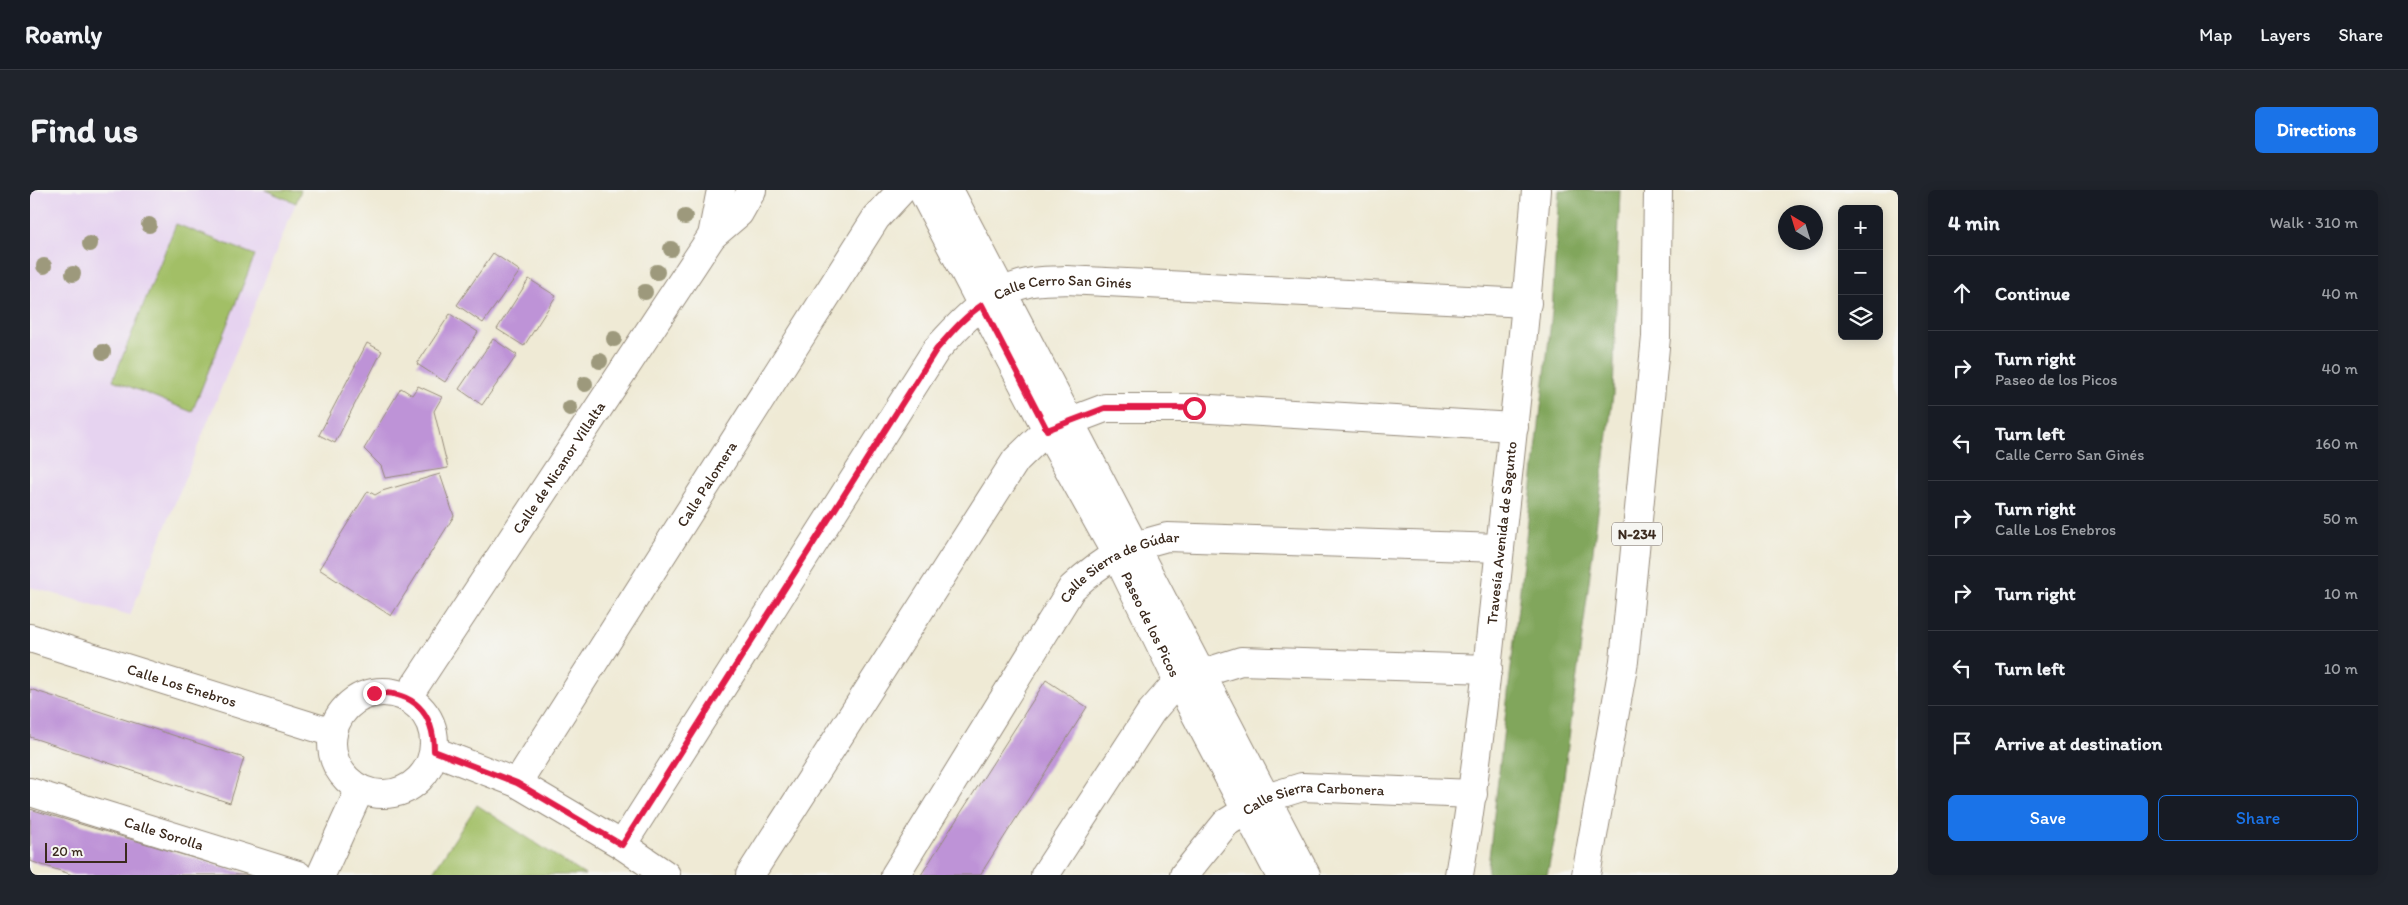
<!DOCTYPE html>
<meta charset="utf-8">
<style>
body{margin:0;font-family:Itim,sans-serif;background:#20242c;color:#f1f3f6}
.controls{position:absolute;right:15px;top:15px;display:grid;overflow:hidden;border-radius:8px;box-shadow:0 2px 12px #0003}
.controls button{width:45px;height:45px;display:grid;place-items:center;padding:0;border:0;border-bottom:1px solid #363941;background:#171b24;color:#f1f3f6;font:25px sans-serif}
.compass{position:absolute;left:1748px;top:15px;width:45px;height:45px;border-radius:50%;background:#171b24;box-shadow:0 2px 12px #0003;rotate:322deg}
.scale{position:absolute;left:15px;bottom:12px;width:82px;box-sizing:border-box;padding-left:5px;border:2px solid #3b2a1e;border-top:0;font-size:14px;line-height:18px;white-space:nowrap;color:#3b2a1e;-webkit-text-stroke:4px #f6f6f2;paint-order:stroke}
.stop{position:absolute;width:15px;height:15px;margin:-11px;border:4px solid #e11d48;border-radius:50%;background:#fff}
.stop.end{background:#e11d48;border-color:#fff;box-shadow:0 1px 5px #0008}
.list{margin:0;padding:0;list-style:none}
h2{display:flex;justify-content:space-between;align-items:center;height:65px;margin:0;padding:0 20px;font-size:21px}
h2 small{font-size:16px;font-weight:400;color:#9ea1a6}
.list li{display:grid;grid-template-columns:32px 1fr auto;gap:15px;align-items:center;box-sizing:border-box;height:75px;padding:0 20px;border-top:1px solid #363941}
.list b{display:block;font-size:19px;white-space:nowrap}
.list p{margin:0;font-size:16px;white-space:nowrap;color:#9ea1a6}
.list em{font-size:16px;font-style:normal;color:#9ea1a6}
.actions{display:flex;gap:10px;padding:15px 20px}
.actions a{flex:1;padding:11px 0;border:1px solid #1a73e8;border-radius:8px;text-align:center;font-size:18px;color:#1a73e8}
.actions .main{background:#1a73e8;color:#fff}
.icon{flex:none;width:28px;height:28px;fill:none;stroke:currentColor;stroke-width:2;stroke-linecap:round;stroke-linejoin:round}
.map{position:relative;flex:none;width:1868px;height:685px;overflow:hidden;border-radius:8px}
header{display:flex;align-items:center;gap:30px;box-sizing:border-box;height:70px;padding:0 25px;background:#171b24;border-bottom:1px solid #363941}
header strong{font-size:24px}
nav{display:flex;gap:28px;margin-inline-start:auto;font-size:18px}
.intro{display:flex;align-items:center;justify-content:space-between;box-sizing:border-box;height:120px;padding:0 30px}
h1{margin:0;font-size:35px}
.button{padding:12px 22px;border-radius:8px;background:#1a73e8;color:#fff;font-size:18px;font-weight:700}
main{display:flex;gap:30px;padding:0 30px}
aside{flex:1;background:#171b24;border-radius:8px;box-shadow:0 2px 12px #0003}
.map>svg:first-child{display:block}
.built{fill:#e6d3f0}
.green{fill:#a2bf66;stroke:#6e7442}
.forest{fill:#81a65b;stroke:#5e683c}
.building{fill:#be93d7}
.lines{fill:none;stroke-linecap:round;stroke-linejoin:round}
.minor-casing{stroke:#958a7a;stroke-width:30}
.highway-casing{stroke:#958a7a;stroke-width:30}
.minor{stroke:#fff;stroke-width:28}
.highway{stroke:#fff;stroke-width:28}
.tree{fill:#9d997c}
.route{stroke:#e11d48;stroke-width:6}
.labels{text-anchor:middle;dominant-baseline:central;stroke-width:5;stroke-linejoin:round;paint-order:stroke}
.shield{fill:#f6f6f2;stroke:#73675e;stroke-width:1}
.shield-label{font-size:14px;font-weight:bold;fill:#3b2a1e}
.street-label{font-size:15px;fill:#3b2a1e;stroke:#f6f6f2}
</style>
<header>
<strong>Roamly</strong>
<nav><a>Map</a><a>Layers</a><a>Share</a></nav>
</header>
<div class="intro"><h1>Find us</h1><a class="button">Directions</a></div>
<main>
<div class="map">
<svg width="1868" height="685" viewBox="0 0 1868 685">
<rect width="100%" height="100%" fill="#f6f6f2"/>
<filter id="ink" filterUnits="userSpaceOnUse"><feTurbulence type="fractalNoise" baseFrequency=".02" numOctaves="2"/><feDisplacementMap in="SourceGraphic" scale="10" xChannelSelector="R" yChannelSelector="G"/><feConvolveMatrix kernelMatrix="1 2 1 2 8 2 1 2 1" color-interpolation-filters="sRGB"/></filter>
<filter id="wash" filterUnits="userSpaceOnUse"><feTurbulence type="fractalNoise" baseFrequency=".0096" numOctaves="4" result="noise"/><feDisplacementMap in="SourceGraphic" scale="20" xChannelSelector="R" yChannelSelector="G"/><feGaussianBlur stdDeviation="1.12" result="paint"/><feColorMatrix in="noise" values="0 0 0 0 0 0 0 0 0 0 0 0 0 0 0 0 0 1.4 0 .05"/><feComposite in="paint" operator="in"/></filter>
<g filter="url(#wash)">
<rect width="100%" height="100%" fill="#efead5"/>
<polygon class="built" points="0,0 271,0 100,425 0,397"/>
<g class="green">
<polygon points="235,0 271,0 266,13"/>
<polygon points="146,34 225,65 162,222 83,190"/>
<polygon points="447,615 555,685 401,685"/>
</g>
<polygon class="forest" points="1529,0 1590,0 1583,205 1528,634 1517,685 1457,685 1522,122"/>
<g id="blocks">
<g class="building">
<polygon points="463,63 490,81 453,133 427,115"/>
<polygon points="499,89 526,106 494,156 467,139"/>
<polygon points="420,124 448,142 415,192 387,174"/>
<polygon points="463,149 487,165 452,215 429,199"/>
<polygon points="337,153 352,161 305,253 289,245"/>
<polygon points="388,196 412,207 404,221 418,278 355,288 351,276 334,259 371,198 382,205"/>
<polygon points="410,284 424,326 361,426 289,379 338,301 345,305 352,301"/>
<polygon points="1016,490 1057,517 1013,586 950,685 891,685"/>
<polygon points="0,499 214,568 200,613 0,547"/>
<polygon points="0,619 220,685 43,685 0,671"/>
</g>
</g>
</g>
<g filter="url(#ink)">
<use href="#blocks" fill-opacity="0" stroke="#958a7a" stroke-width="1"/>
<g class="lines">
<defs>
<g id="minor">
<path id="s1" d="M892,0L1017,240L1086,364L1148,491L1250,685"/>
<polyline points="919,0 1276,685"/>
<polyline points="682,46 691,0"/>
<path id="s2" d="M0,448L303,543"/>
<circle cx="353" cy="553" r="51"/>
<path id="s3" d="M377,508L682,46L709,23L722,0"/>
<polyline points="404,561 487,593 592,655 636,685"/>
<path id="s4" d="M487,593L846,28L872,0"/>
<path id="s5" d="M0,602L268,685"/>
<path id="s6" d="M592,655L906,160C931,132 959,101 998,93C1010,90 1024,91 1036,90L1497,113"/>
<polyline points="291,685 330,599"/>
<polyline points="720,685 986,270 1017,240 1075,218 1164,218 1484,237"/>
<path id="s7" d="M865,685L1042,398C1074,368 1094,358 1137,347L1470,358"/>
<polyline points="1015,685 1121,522 1148,491 1211,471 1458,479"/>
<path id="s8" d="M1154,685L1196,633L1236,608L1272,597L1443,604"/>
<path id="s9" d="M1429,685C1448,577 1458,468 1470,358C1483,239 1497,120 1506,0"/>
</g>
<polyline id="highway" points="1556,685 1594,471 1626,147 1628,0"/>
</defs>
<use href="#minor" class="minor-casing"/>
<use href="#highway" class="highway-casing"/>
<use href="#minor" class="minor"/>
<use href="#highway" class="highway"/>
</g>
<g class="tree">
<circle cx="655" cy="27" r="8"/>
<circle cx="119" cy="35" r="8"/>
<circle cx="60" cy="54" r="8"/>
<circle cx="641" cy="59" r="8"/>
<circle cx="14" cy="76" r="8"/>
<circle cx="627" cy="82" r="8"/>
<circle cx="43" cy="84" r="8"/>
<circle cx="615" cy="102" r="8"/>
<circle cx="584" cy="149" r="8"/>
<circle cx="73" cy="162" r="8"/>
<circle cx="570" cy="171" r="8"/>
<circle cx="555" cy="194" r="8"/>
<circle cx="540" cy="218" r="8"/>
</g>
</g>
<g class="lines" filter="url(#ink)">
<path class="route" d="M344,503C383,501 404,522 404,561L487,593L592,655L906,160C921,143 934,127 952,115L1017,240L1075,218H1164"/>
</g>
<g class="labels">
<rect class="shield" x="1582" y="332.5" width="50" height="23" rx="4"/>
<g class="shield-label">
<text x="1607" y="344">N-234</text>
</g>
<g class="street-label">
<text stroke="none"><textPath href="#s6" startOffset="736">Calle Cerro San Ginés</textPath></text>
<text stroke="none"><textPath href="#s3" startOffset="276">Calle de Nicanor Villalta</textPath></text>
<text stroke="none"><textPath href="#s4" startOffset="354">Calle Palomera</textPath></text>
<text stroke="none"><textPath href="#s9" startOffset="345">Travesía Avenida de Sagunto</textPath></text>
<text stroke="none"><textPath href="#s7" startOffset="390">Calle Sierra de Gúdar</textPath></text>
<text stroke="none"><textPath href="#s1" startOffset="491">Paseo de los Picos</textPath></text>
<text stroke="none"><textPath href="#s2" startOffset="159">Calle Los Enebros</textPath></text>
<text stroke="none"><textPath href="#s8" startOffset="161">Calle Sierra Carbonera</textPath></text>
<text stroke="none"><textPath href="#s5" startOffset="140">Calle Sorolla</textPath></text>
</g>
</g>
</svg>
<div class="controls">
<button>+</button>
<button>−</button>
<button><svg class="icon" aria-label="layers" viewBox="0 0 24 24"><path d="M12 4l9 5-9 5-9-5zM3 14l9 5 9-5"/></svg></button>
</div>
<svg class="compass" viewBox="-18 -18 36 36"><path d="M0-13l5 13h-10z" fill="#e53935"/><path d="M0 13l5-13h-10z" fill="#9ea1a6"/></svg>
<div class="scale">20 m</div>
<div class="stop" style="left:1164px;top:218px"></div>
<div class="stop end" style="left:344px;top:503px"></div>
</div>
<aside>
<h2>4 min<small>Walk · 310 m</small></h2>
<ul class="list">
<li><svg class="icon" aria-label="ahead" viewBox="0 0 24 24"><path d="M12 20V5M6 11l6-6 6 6"/></svg><div><b>Continue</b></div><em>40 m</em></li>
<li><svg class="icon" aria-label="right" viewBox="0 0 24 24"><path d="M7 20v-9h11M14 6l5 5-5 5"/></svg><div><b>Turn right</b><p>Paseo de los Picos</p></div><em>40 m</em></li>
<li><svg class="icon" aria-label="left" viewBox="0 0 24 24"><path d="M17 20v-9H6M10 6l-5 5 5 5"/></svg><div><b>Turn left</b><p>Calle Cerro San Ginés</p></div><em>160 m</em></li>
<li><svg class="icon" aria-label="right" viewBox="0 0 24 24"><path d="M7 20v-9h11M14 6l5 5-5 5"/></svg><div><b>Turn right</b><p>Calle Los Enebros</p></div><em>50 m</em></li>
<li><svg class="icon" aria-label="right" viewBox="0 0 24 24"><path d="M7 20v-9h11M14 6l5 5-5 5"/></svg><div><b>Turn right</b></div><em>10 m</em></li>
<li><svg class="icon" aria-label="left" viewBox="0 0 24 24"><path d="M17 20v-9H6M10 6l-5 5 5 5"/></svg><div><b>Turn left</b></div><em>10 m</em></li>
<li><svg class="icon" aria-label="arrive" viewBox="0 0 24 24"><path d="M6 21V4h12l-3 4 3 4H6"/></svg><div><b>Arrive at destination</b></div></li>
</ul>
<div class="actions"><a class="main">Save</a><a>Share</a></div>
</aside>
</main>
